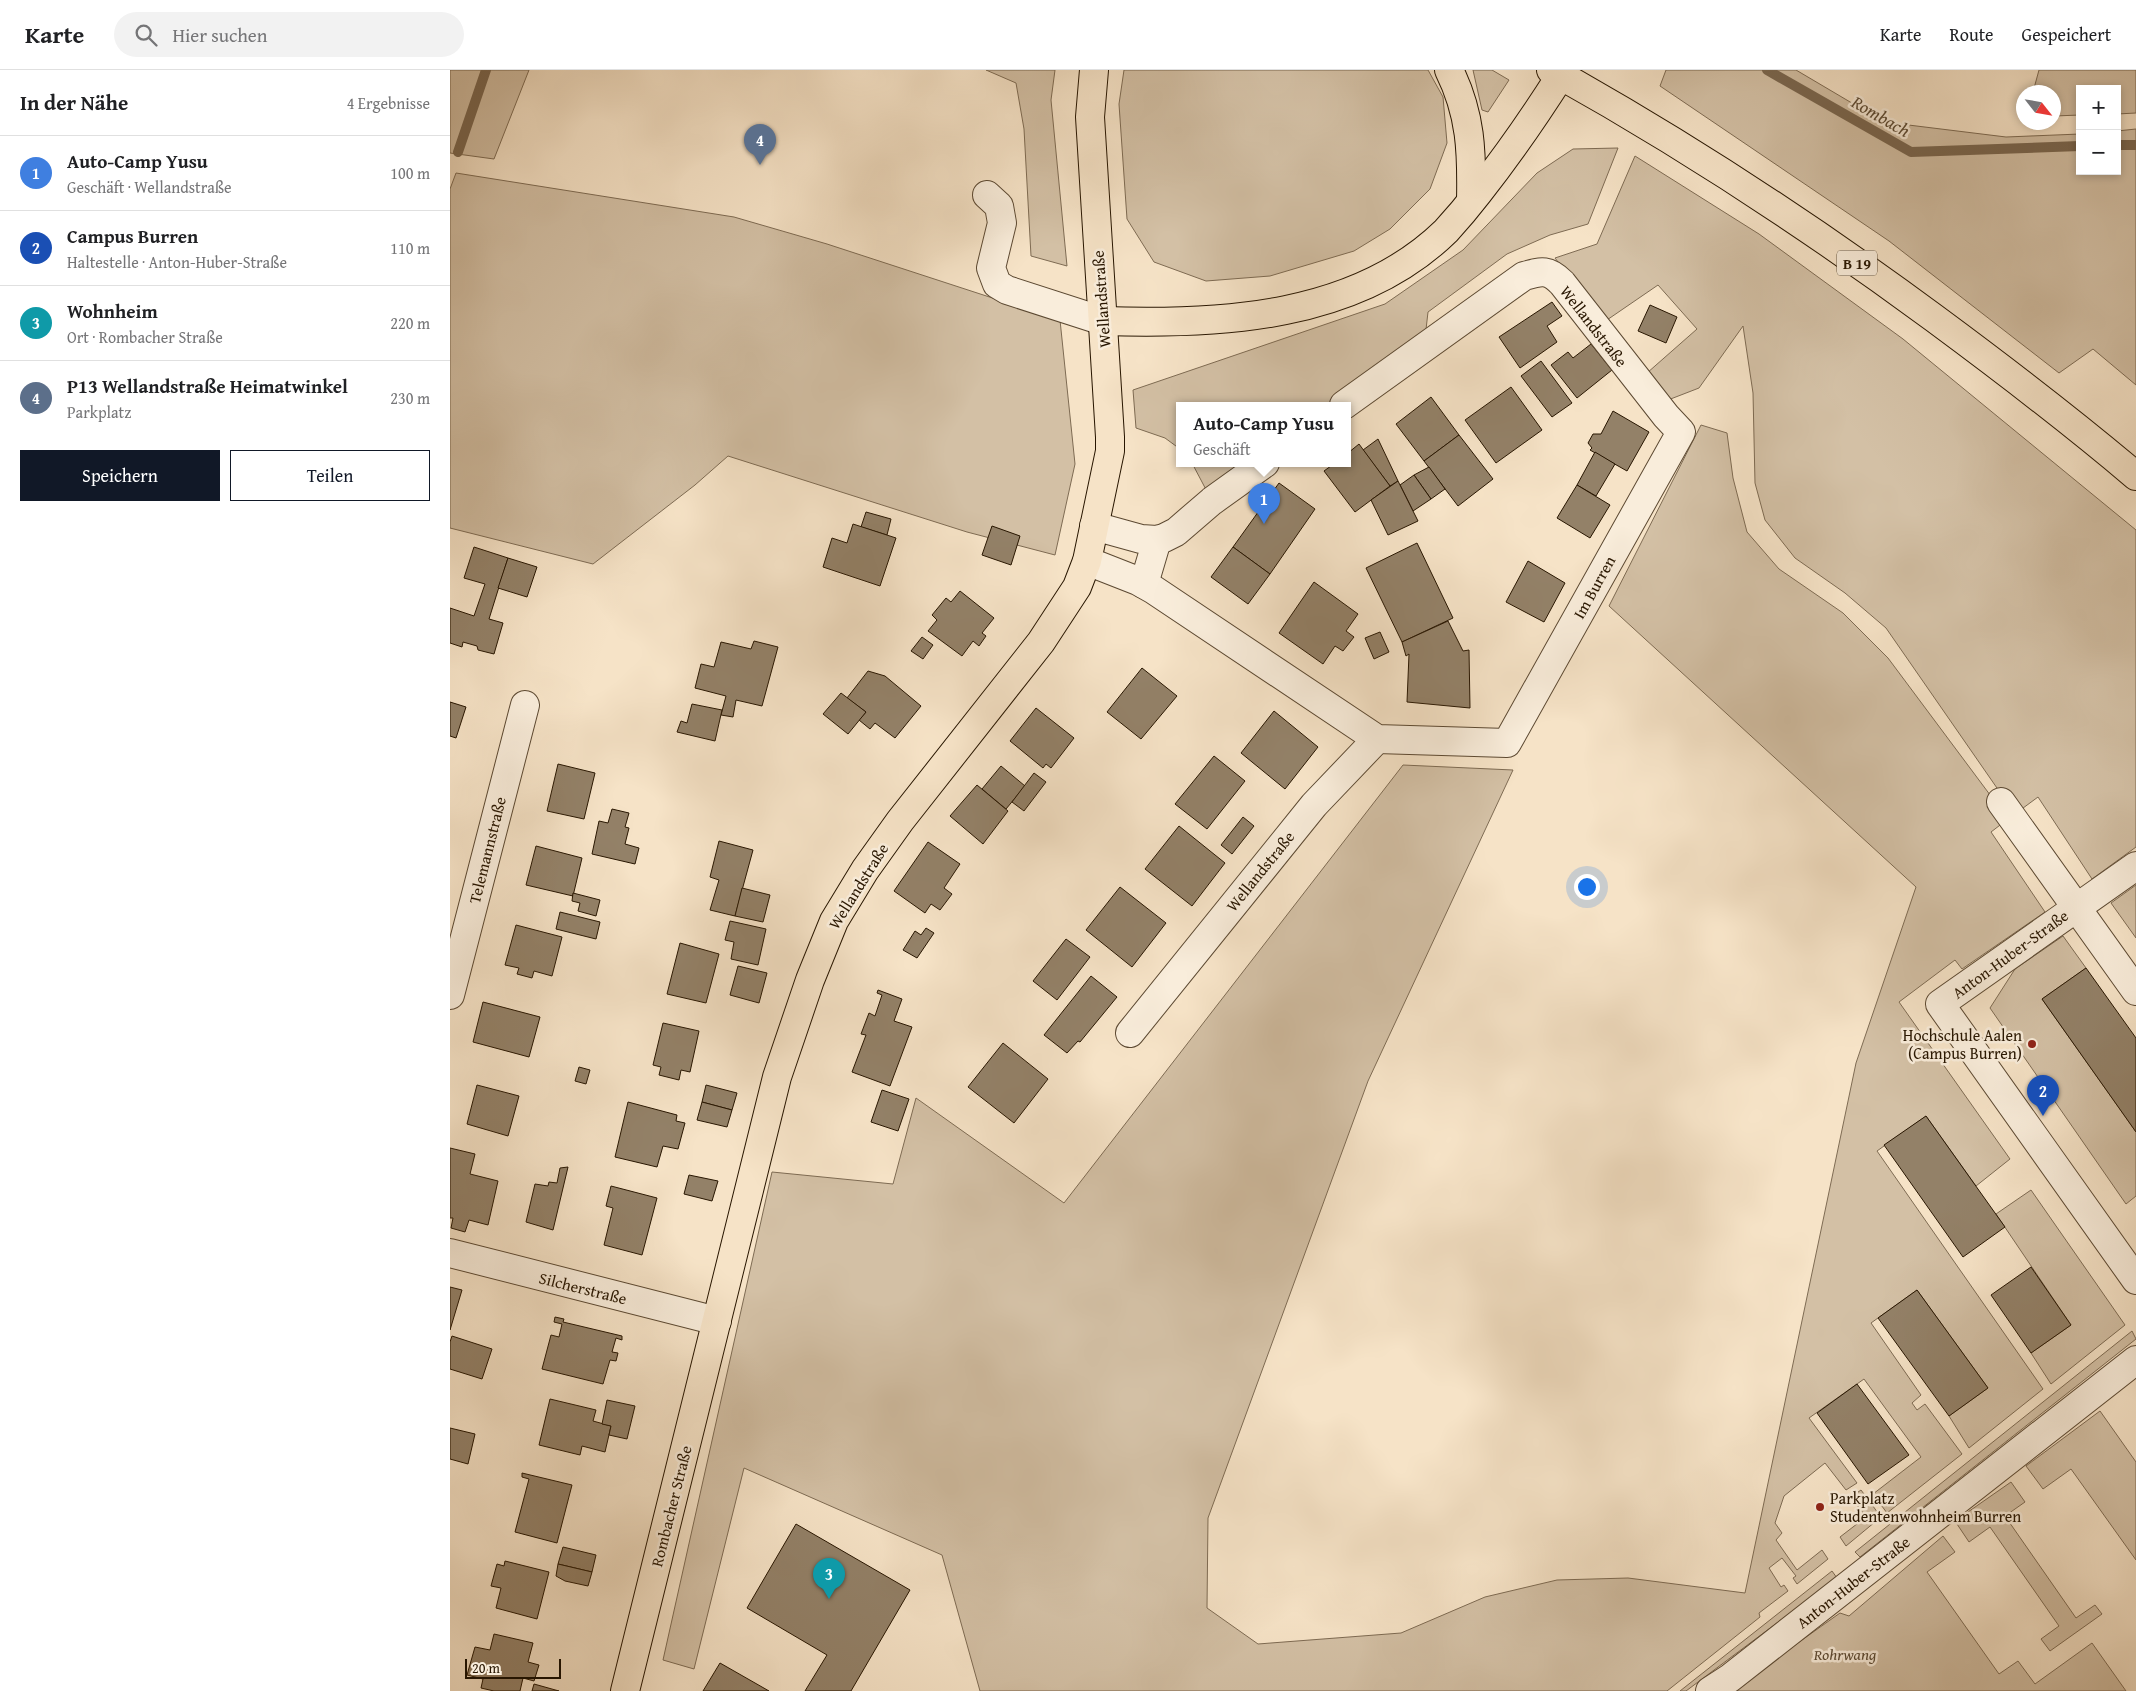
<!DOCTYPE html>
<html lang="de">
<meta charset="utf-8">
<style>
body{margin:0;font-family:"Gentium Book Plus",serif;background:#f2f2f2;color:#202124}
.controls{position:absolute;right:15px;top:15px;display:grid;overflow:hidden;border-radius:0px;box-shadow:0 2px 8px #0003}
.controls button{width:45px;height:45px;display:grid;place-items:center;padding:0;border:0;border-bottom:1px solid #e0e0e0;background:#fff;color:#202124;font:25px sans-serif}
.compass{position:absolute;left:1566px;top:15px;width:45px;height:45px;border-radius:50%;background:#fff;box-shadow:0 2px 8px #0003;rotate:121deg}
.scale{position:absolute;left:15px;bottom:12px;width:96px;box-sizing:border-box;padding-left:5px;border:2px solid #281601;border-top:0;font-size:14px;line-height:18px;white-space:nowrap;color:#281601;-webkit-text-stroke:4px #f9eddb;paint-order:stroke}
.you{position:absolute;left:1136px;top:816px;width:18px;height:18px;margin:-12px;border:4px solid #fff;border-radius:50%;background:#1a73e8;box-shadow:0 0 0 8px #1a73e833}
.badge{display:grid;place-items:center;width:32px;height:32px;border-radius:50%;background:#111827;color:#fff;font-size:16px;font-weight:700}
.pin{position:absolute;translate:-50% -41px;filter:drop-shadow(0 1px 2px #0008)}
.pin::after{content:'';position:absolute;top:26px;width:18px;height:15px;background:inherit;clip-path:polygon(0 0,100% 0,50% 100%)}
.popup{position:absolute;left:726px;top:332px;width:175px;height:65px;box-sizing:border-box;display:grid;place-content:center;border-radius:0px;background:#fff;filter:drop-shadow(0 1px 4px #0005);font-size:16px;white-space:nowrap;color:#757577}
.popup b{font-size:19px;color:#202124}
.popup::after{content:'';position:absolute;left:50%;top:100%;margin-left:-10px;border:10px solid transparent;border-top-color:#fff}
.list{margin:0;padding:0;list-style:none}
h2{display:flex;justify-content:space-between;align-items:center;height:65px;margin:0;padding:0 20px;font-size:21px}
h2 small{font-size:16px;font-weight:400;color:#757577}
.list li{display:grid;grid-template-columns:32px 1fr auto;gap:15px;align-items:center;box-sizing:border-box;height:75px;padding:0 20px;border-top:1px solid #e0e0e0}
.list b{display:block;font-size:19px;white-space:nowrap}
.list p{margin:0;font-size:16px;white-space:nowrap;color:#757577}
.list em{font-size:16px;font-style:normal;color:#757577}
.actions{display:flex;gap:10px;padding:15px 20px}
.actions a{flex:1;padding:11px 0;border:1px solid #111827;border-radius:0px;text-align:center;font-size:18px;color:#111827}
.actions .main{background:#111827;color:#fff}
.icon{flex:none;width:28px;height:28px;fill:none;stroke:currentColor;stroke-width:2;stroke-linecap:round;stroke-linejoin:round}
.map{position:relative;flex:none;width:1686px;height:1621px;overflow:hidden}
header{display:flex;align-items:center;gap:30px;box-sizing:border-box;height:70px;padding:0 25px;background:#fff;border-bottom:1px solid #e0e0e0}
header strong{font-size:24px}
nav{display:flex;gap:28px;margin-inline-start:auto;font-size:18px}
.search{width:350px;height:45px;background:#f2f2f2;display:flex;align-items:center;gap:12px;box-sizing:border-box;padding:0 18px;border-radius:28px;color:#757577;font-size:19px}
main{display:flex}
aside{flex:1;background:#fff}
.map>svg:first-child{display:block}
.green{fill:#d3c0a5;stroke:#7e6b53}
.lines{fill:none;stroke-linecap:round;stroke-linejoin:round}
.stream{stroke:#7a6750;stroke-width:10}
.building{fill:#938168;stroke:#281601}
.minor-casing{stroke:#5c4932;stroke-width:30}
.major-casing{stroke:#281601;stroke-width:30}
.minor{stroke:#f9eddb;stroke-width:28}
.major{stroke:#f6e3c7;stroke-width:28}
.poi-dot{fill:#8f2418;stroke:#f9eddb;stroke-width:2}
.labels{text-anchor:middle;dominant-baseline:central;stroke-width:5;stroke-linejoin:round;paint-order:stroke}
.shield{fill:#f9eddb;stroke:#675642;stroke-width:1}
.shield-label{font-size:15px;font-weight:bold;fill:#281601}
.street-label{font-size:16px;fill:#281601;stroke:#f9eddb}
.poi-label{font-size:16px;fill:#281601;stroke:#f9eddb;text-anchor:end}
.park-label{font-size:16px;font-style:italic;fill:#5b4932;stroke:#f9eddb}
.water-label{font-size:18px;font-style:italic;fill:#5e4c35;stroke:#f9eddb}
</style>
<header>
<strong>Karte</strong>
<div class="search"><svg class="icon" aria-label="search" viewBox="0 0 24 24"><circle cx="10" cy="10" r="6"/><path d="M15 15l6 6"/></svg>Hier suchen</div>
<nav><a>Karte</a><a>Route</a><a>Gespeichert</a></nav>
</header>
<main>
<aside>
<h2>In der Nähe<small>4 Ergebnisse</small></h2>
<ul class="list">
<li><span class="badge" style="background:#3f7fe0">1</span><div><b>Auto-Camp Yusu</b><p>Geschäft · Wellandstraße</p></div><em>100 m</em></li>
<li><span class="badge" style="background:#1a4fb4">2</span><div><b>Campus Burren</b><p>Haltestelle · Anton-Huber-Straße</p></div><em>110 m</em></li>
<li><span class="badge" style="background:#0f9aa8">3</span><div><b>Wohnheim</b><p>Ort · Rombacher Straße</p></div><em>220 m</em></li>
<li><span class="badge" style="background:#5c6f8a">4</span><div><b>P13 Wellandstraße Heimatwinkel</b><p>Parkplatz</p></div><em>230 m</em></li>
</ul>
<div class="actions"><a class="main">Speichern</a><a>Teilen</a></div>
</aside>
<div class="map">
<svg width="1686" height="1621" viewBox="0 0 1686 1621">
<rect width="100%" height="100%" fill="#f6e3c7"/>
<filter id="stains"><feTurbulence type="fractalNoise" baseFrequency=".004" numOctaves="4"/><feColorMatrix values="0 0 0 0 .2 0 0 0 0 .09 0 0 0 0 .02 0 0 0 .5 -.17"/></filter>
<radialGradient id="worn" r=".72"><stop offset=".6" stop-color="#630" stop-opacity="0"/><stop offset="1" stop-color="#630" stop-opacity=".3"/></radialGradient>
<g class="green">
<polygon points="0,0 79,0 44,89 0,83"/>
<polygon points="536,0 605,0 601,30 617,196 581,186 574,59 566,13"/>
<polygon points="674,0 978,0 993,27 997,73 980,119 940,159 904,181 820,206 756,211 704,192 677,149 669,34"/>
<polygon points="1023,0 1042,0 1059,10 1038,42 1032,40"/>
<polygon points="1216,0 1346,0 1434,52 1556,67 1630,64 1630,101 1667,101 1667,61 1686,59 1686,315 1643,279 1609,303 1439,171 1210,16"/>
<polygon points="1589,0 1686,0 1686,43 1667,44 1667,19 1630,19 1630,45 1604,46 1604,22 1583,22"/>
<polygon points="1168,78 1138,154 1100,165 1057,184 978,242 974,277 894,335 730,335 730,379 715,368 686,358 683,320 935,234 1013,180 1087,103 1123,79"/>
<polygon points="1185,86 1309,164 1453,269 1686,460 1686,777 1642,809 1588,727 1565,744 1436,558 1395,523 1345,488 1315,450 1305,413 1303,323 1293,256 1249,318 1218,330 1197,303 1247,259 1208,215 1154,252 1105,188 1147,174"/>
<polygon points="6,103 284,147 377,174 610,250 625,394 605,485 517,462 278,386 245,415 143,494 0,458 0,119"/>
<polygon points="1251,355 1277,363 1283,408 1297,462 1329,499 1393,543 1438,588 1558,749 1541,762 1595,842 1512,899 1505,890 1449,932 1560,1089 1526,1116 1476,1046 1427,1081 1593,1319 1519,1378 1499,1346 1538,1318 1467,1220 1421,1253 1471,1325 1462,1333 1467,1340 1475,1334 1512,1384 1437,1443 1423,1424 1471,1387 1414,1309 1359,1348 1407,1413 1396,1420 1375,1393 1334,1426 1325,1453 1332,1463 1326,1470 1347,1500 1372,1480 1378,1489 1347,1514 1343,1508 1346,1506 1332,1488 1319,1498 1331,1517 1334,1515 1338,1521 1309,1543 1310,1547 1217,1621 530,1621 492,1485 294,1398 244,1599 213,1590 322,1102 443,1114 466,1028 614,1133 953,695 1063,700 918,1011 758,1448 757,1538 808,1574 951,1563 1035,1527 1107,1510 1178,1508 1295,1523 1406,993 1466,817 1159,536"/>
<polygon points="742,393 815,393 762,431"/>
<polygon points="1686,815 1686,868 1661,833"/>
<polygon points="1613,866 1636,898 1592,929 1686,1062 1686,1126 1676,1134 1540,938 1565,899"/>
<polygon points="1581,1120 1675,1255 1601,1314 1581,1283 1621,1255 1546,1144"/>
<polygon points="1682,1261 1686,1269 1410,1487 1405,1482"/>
<polygon points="1650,1341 1686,1392 1686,1490 1621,1399 1593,1419 1576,1396"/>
<polygon points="1561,1412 1575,1432 1555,1446 1626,1548 1645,1535 1652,1544 1600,1581 1591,1569 1609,1556 1540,1457 1519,1472 1505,1451"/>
<polygon points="1411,1420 1431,1447 1396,1476 1390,1467 1416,1447 1401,1427"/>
<polygon points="1493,1466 1505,1482 1477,1502 1549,1604 1568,1591 1585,1614 1642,1573 1676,1621 1280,1621 1390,1543 1399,1546"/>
<polygon points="1382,1501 1387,1508 1236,1621 1230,1621"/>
</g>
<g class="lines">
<g class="stream">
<polyline points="1317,0 1461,82 1630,76"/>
<polyline points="1667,75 1686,75"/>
<polyline points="8,82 36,0"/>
</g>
</g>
<g class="building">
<polygon points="1102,232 1112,246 1097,256 1107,272 1070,298 1049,267"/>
<polygon points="1200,235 1227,247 1216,273 1188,261"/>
<polygon points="1141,274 1162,300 1127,328 1101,295 1118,282 1123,288"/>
<polygon points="1091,291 1122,333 1102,347 1071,306"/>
<polygon points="1061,317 1092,360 1046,393 1015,350"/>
<polygon points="981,327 1009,365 974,391 946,354"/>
<polygon points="1163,341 1199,362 1177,401 1140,380 1142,378 1138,373 1143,364 1151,364"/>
<polygon points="1009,365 1043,409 1008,436 974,391"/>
<polygon points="928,369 948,411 940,416 913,380"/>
<polygon points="909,374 940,416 905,442 874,401 885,393 898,393 898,383"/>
<polygon points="1145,382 1165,394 1146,426 1127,415"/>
<polygon points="979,397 995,419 981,429 964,405"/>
<polygon points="964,405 981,429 963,441 950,415"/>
<polygon points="948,411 968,451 938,465 921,430"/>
<polygon points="829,413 865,439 820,504 783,477"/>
<polygon points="1127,415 1160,435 1140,468 1107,448"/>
<polygon points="416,442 441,449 437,465 411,457"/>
<polygon points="403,454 446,468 430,516 373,497 382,468 397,473"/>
<polygon points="542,456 570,466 561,495 532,485"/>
<polygon points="967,473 1003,548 952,572 916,498"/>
<polygon points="24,477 58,488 39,549 53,553 44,584 28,580 27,576 13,572 12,577 0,573 0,538 24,546 35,514 14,508"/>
<polygon points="783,477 820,504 798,534 761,507"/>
<polygon points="58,488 87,497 77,527 48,518"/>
<polygon points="1078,491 1115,513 1094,552 1056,532"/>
<polygon points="864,512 908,544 896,561 904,567 893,581 885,576 873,594 829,563"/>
<polygon points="510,521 544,548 532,563 536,566 529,576 523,571 512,586 478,561 487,550 482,545 496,528 501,532"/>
<polygon points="998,551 1013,581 1019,580 1020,638 957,632 959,584 956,586 952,572"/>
<polygon points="930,562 939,582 924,589 915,568"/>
<polygon points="472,567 483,575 473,589 461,581"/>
<polygon points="304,571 328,577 312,636 286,630 283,647 271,645 276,626 245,618 251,594 264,597 271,572 301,579"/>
<polygon points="692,598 727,626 691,669 657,642"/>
<polygon points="418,601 435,606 471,636 445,668 425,653 420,659 409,650 416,642 397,628"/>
<polygon points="391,623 416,642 398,664 373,644"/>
<polygon points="0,632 16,637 6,668 0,666"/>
<polygon points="242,634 272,640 265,671 227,662 231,651 237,653"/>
<polygon points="586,638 624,668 601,698 596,694 593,698 560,671"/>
<polygon points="824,641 868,677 835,719 791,683"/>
<polygon points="764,686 795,711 757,759 725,734"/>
<polygon points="108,694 145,703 134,749 97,741"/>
<polygon points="551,696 575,716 556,739 532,719"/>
<polygon points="584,703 596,712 574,741 562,732"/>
<polygon points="527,715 558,741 533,774 500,746"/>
<polygon points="162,739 179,743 175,757 179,758 175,774 189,778 185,794 142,784 149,751 158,753"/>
<polygon points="793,747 804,756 782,784 771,775"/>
<polygon points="729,756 775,793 742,836 695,799"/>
<polygon points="269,771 303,780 285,846 260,840 269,810 260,807"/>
<polygon points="478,772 510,794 494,818 502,824 490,840 481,834 475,843 444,821"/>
<polygon points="86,776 132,788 123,826 76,815"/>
<polygon points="670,817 716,853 682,897 636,860"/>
<polygon points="292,818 320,825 313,852 285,846"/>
<polygon points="123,823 150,830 146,846 128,841 130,833 122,831"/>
<polygon points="110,842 150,852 146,869 106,859"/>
<polygon points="280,851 316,859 308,895 281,889 284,872 275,870"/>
<polygon points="66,855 112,867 102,906 84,901 82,908 67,904 69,898 55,895"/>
<polygon points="476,858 484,863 467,888 453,880 465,861 471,865"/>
<polygon points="616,869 640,887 607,930 583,911"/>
<polygon points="230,873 269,884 256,933 217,924"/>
<polygon points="288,896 317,903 309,933 280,925"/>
<polygon points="1636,898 1686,968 1686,1062 1592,929"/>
<polygon points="641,906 667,927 630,972 628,971 617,983 594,965"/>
<polygon points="428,920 452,929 444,951 462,957 440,1016 402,1002 416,965 411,964 419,943 425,946 432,925 427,923"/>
<polygon points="33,932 90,947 79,987 23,972"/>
<polygon points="213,953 249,961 240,1002 231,1000 229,1010 209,1005 211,997 203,995"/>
<polygon points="553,973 598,1009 564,1053 518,1017"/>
<polygon points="129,997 140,1000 136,1014 125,1011"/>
<polygon points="27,1015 69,1026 58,1066 17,1054"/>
<polygon points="256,1015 287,1023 282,1040 252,1032"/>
<polygon points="432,1020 459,1029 448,1061 421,1052"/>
<polygon points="178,1032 227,1045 226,1051 235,1053 228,1079 213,1076 207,1097 165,1087"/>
<polygon points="252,1032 282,1040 277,1057 247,1050"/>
<polygon points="1476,1046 1555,1157 1513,1187 1434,1075"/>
<polygon points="0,1078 25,1084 20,1104 48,1111 38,1155 19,1150 15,1162 1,1158 3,1148 0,1148"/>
<polygon points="118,1097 103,1160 76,1152 85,1114 98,1116 99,1112 107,1113 110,1098"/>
<polygon points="239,1105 268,1111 262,1131 234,1124"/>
<polygon points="161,1116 207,1128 192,1185 154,1175 163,1138 156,1136"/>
<polygon points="1581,1197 1621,1255 1581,1283 1541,1225"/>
<polygon points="0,1217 12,1220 0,1260"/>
<polygon points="1467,1220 1538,1318 1499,1346 1428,1248"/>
<polygon points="105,1247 114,1249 113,1252 172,1266 172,1270 166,1268 162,1282 168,1283 166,1291 160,1290 153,1314 92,1299 101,1265 109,1267 112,1254 104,1252"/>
<polygon points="2,1266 42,1279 32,1309 0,1299 0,1272"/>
<polygon points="1407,1314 1459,1385 1418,1414 1367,1343"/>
<polygon points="100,1329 146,1340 143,1351 161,1356 155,1382 132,1376 130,1385 89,1375"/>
<polygon points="157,1330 185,1336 177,1369 159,1365 161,1356 152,1354"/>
<polygon points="0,1358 25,1364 18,1394 0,1389"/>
<polygon points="72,1403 122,1415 107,1473 65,1462 79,1409 72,1407"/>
<polygon points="346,1454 460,1520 401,1621 355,1621 377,1585 297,1538"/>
<polygon points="113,1477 146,1485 142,1502 108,1494"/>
<polygon points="55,1491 99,1502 87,1549 46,1538 51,1518 41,1516 47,1494 54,1496"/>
<polygon points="108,1494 142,1502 138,1516 115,1511 106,1506"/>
<polygon points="44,1564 83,1573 78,1592 89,1595 84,1611 73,1608 70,1621 44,1621 31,1618 33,1609 17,1605 25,1577 40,1580"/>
<polygon points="270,1593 319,1621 253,1621"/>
<polygon points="84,1614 109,1621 82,1621"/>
</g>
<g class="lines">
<defs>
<g id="minor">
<polyline points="537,125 549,136 552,153 541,198 547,214 557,220 653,251"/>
<polyline points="644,456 691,469 707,470 714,468 726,462 762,431 815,393"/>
<path d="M637,491L688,511L704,520L927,669L1057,673L1231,362L1216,346L1112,213C1098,199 1092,201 1074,206L894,335"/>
<polyline points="694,514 707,470"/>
<polyline points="1551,732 1686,921"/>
<polyline points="1686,796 1490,934 1686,1210"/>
<polyline points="0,925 75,635"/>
<polyline points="680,963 864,735 927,669"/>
<polyline points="0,1183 267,1251"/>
<polyline points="1260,1621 1280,1608 1686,1290"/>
</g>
<g id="major">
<path d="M999,0C1021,44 1022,82 1021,131"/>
<path d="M1101,0C1234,74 1362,158 1484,248C1553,299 1621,351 1686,406"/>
<path d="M653,251C771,255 907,248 996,161C1007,149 1018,136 1028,123C1058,85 1085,46 1111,5"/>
<polyline points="175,1621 327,1007 360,910 384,851 415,800 450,751 591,572 627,517 637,491 660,381 660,367 640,47 644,0"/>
</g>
</defs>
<use href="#minor" class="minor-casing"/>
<use href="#major" class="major-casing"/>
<use href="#minor" class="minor"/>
<use href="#major" class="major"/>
</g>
<g class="poi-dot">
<circle cx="1582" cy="974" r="5"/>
<circle cx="1370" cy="1437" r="5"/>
</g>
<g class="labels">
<rect class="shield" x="1387" y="180.5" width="40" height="25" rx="4"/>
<g class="shield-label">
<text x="1407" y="193">B 19</text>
</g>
<g class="street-label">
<text transform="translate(651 229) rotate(-94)">Wellandstraße</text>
<text transform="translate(1144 256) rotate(52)">Wellandstraße</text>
<text transform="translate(1144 517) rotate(-61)">Im Burren</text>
<text transform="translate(37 780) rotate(-76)">Telemannstraße</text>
<text transform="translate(810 801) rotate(-51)">Wellandstraße</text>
<text transform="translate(408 816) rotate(-58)">Wellandstraße</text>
<text transform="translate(1560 884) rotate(-36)">Anton-Huber-Straße</text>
<text transform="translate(133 1218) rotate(14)">Silcherstraße</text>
<text transform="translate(221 1436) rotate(-76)">Rombacher Straße</text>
<text transform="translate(1403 1512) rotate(-38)">Anton-Huber-Straße</text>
</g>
<g class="poi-label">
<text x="1572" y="965">Hochschule Aalen<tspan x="1572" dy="18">(Campus Burren)</tspan></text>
<text x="1380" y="1428" text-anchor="start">Parkplatz<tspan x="1380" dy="18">Studentenwohnheim Burren</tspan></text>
</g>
<g class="park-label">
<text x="1395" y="1584">Rohrwang</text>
</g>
<g class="water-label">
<text transform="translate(1431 46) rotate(30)">Rombach</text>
</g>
</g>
<rect width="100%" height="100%" filter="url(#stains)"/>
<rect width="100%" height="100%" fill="url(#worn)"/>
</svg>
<div class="controls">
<button>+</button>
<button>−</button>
</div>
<svg class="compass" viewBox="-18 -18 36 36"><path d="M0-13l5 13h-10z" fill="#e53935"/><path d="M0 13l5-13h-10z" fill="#757577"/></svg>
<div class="scale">20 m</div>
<div class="you"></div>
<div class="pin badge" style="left:814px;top:454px;background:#3f7fe0">1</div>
<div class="popup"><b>Auto-Camp Yusu</b>Geschäft</div>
<div class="pin badge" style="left:1593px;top:1046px;background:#1a4fb4">2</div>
<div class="pin badge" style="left:379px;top:1529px;background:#0f9aa8">3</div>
<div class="pin badge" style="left:310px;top:95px;background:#5c6f8a">4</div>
</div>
</main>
